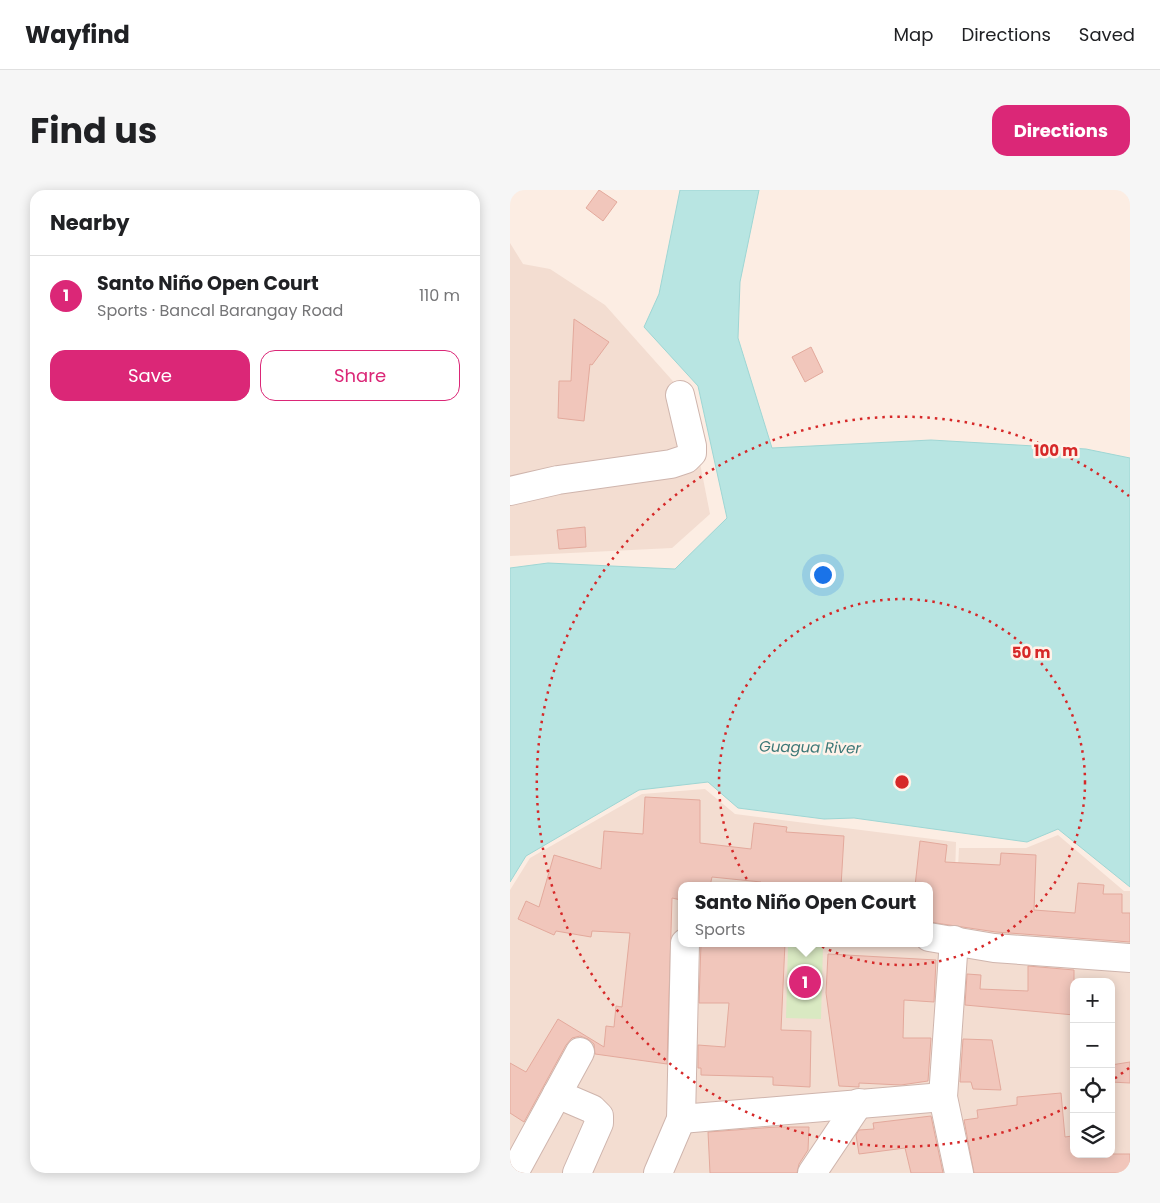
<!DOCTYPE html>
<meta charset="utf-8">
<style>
body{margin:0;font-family:Poppins,sans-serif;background:#f6f6f6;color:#202124}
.controls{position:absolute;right:15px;bottom:15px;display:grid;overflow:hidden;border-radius:10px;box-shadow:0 2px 12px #0003}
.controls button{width:45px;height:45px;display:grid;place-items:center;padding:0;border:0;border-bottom:1px solid #e0e0e0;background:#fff;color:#202124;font:25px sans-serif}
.you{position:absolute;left:312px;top:384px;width:18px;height:18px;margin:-12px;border:4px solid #fff;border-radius:50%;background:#1a73e8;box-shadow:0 0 0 8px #1a73e833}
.badge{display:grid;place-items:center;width:32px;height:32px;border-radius:50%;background:#db2777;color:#fff;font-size:16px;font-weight:700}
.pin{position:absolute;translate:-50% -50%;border:2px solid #fff;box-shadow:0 1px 5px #0006}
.popup{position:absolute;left:168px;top:692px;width:255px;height:65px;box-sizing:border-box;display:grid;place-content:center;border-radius:10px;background:#fff;filter:drop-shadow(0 1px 4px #0005);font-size:16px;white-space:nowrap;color:#757577}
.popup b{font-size:19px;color:#202124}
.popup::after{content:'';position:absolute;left:50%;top:100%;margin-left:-10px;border:10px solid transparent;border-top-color:#fff}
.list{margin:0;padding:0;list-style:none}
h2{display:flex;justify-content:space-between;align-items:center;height:65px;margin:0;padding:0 20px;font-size:21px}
h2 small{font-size:16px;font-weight:400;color:#757577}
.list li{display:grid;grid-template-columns:32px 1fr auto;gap:15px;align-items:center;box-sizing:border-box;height:80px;padding:0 20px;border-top:1px solid #e0e0e0}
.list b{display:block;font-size:19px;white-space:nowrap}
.list p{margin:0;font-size:16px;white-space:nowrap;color:#757577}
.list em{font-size:16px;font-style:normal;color:#757577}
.actions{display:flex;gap:10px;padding:15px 20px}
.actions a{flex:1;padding:11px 0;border:1px solid #db2777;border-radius:15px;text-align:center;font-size:18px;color:#db2777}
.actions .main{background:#db2777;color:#fff}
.icon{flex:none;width:28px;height:28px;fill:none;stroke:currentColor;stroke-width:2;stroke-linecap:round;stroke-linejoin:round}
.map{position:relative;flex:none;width:620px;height:983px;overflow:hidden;border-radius:15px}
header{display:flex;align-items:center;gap:30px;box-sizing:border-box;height:70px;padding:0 25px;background:#fff;border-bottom:1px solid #e0e0e0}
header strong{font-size:24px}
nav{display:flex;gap:28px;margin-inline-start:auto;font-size:18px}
.intro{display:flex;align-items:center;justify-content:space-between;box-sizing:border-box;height:120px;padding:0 30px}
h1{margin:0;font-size:35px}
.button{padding:12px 22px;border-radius:15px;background:#db2777;color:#fff;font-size:18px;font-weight:700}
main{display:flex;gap:30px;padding:0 30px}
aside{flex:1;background:#fff;border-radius:15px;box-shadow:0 2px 12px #0003}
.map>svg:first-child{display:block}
.residential{fill:#f3ddd1;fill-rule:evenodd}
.green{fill:#d9e9c2}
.water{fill:#b8e5e2;stroke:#9ed6d4}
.building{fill:#f1c6bb;stroke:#e3a99c}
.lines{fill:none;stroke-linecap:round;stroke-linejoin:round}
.minor-casing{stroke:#cfb5ad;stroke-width:30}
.minor{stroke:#fff;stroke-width:28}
.ring{fill:none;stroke:#d62828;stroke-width:2.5;stroke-dasharray:2.5 5}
.labels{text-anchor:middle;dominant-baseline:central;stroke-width:5;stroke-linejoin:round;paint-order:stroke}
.water-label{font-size:15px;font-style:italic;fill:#3d7877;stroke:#fff2e9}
.centre{fill:#d62828;stroke:#fff2e9;stroke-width:2.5}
.ring-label{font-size:15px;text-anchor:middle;font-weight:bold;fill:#d62828;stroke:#fff2e9;stroke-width:5;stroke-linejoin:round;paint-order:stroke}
</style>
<header>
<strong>Wayfind</strong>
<nav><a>Map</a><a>Directions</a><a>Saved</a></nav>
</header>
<div class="intro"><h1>Find us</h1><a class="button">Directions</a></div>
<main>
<aside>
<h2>Nearby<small></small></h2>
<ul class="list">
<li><span class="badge">1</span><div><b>Santo Niño Open Court</b><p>Sports · Bancal Barangay Road</p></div><em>110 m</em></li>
</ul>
<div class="actions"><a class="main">Save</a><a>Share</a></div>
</aside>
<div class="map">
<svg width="620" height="983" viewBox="0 0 620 983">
<rect width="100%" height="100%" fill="#fcede3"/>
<g class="residential">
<polygon points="0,53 13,74 40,79 95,115 177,207 200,324 162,358 0,366"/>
<polygon points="195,599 225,624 446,652 443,754 419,751 419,696 171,696 166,928 142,983 0,983 0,700 20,668 132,604"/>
<path d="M548,645L614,701H620V983H459L446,919L443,775L449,658H516ZM564,792H601V964H564Z"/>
<polygon points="182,753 386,753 440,759 432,912 178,919"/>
<polygon points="436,918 449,983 153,983 174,934"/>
</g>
<polygon class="green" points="278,756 313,757 311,829 276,828"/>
<polygon class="water" points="170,0 249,0 230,92 228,148 262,258 421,250 576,259 620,268 620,697 548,639 517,652 344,628 314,629 228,618 198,592 129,600 16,666 0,692 0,378 38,373 165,379 217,328 188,196 134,137 149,104"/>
<g class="building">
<polygon points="89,0 107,12 93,31 76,18"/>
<polygon points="64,129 99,152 82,175 80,174 74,231 48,228 49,191 61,191"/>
<polygon points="301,157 313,182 295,192 282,167"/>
<polygon points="75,337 76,357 49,359 47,340"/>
<polygon points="135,607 190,610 190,653 241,659 244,633 277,637 276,642 334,646 331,696 250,696 251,692 202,687 200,696 171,696 171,710 162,708 157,874 85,864 84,854 78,849 70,846 62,848 56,855 14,932 0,923 0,873 16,882 48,829 94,857 96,836 104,837 106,816 112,817 120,743 82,741 81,747 46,741 44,745 8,729 16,711 29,717 44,665 91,679 94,641 133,644"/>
<polygon points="410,651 437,655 435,672 490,675 491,663 526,665 524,720 565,723 568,693 594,695 593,704 612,704 612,723 620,723 620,752 486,742 419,732 419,696 405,696"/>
<polygon points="191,753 275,753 271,840 301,841 300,897 263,895 263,887 191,885 191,878 188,878 188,855 215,857 219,813 189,813"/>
<polygon points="318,764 426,770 424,812 394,810 393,848 421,848 418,891 391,895 349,893 349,897 329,896 316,803"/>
<polygon points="518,776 564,780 564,825 455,815 457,784 471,785 470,799 518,801"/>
<polygon points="453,849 482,850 491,900 463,899 461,892 450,892"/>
<polygon points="620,872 620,893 601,892 601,875"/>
<polygon points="551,903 555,947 562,946 564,964 620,964 620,983 464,983 454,930 468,928 467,920 507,915 507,907"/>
<polygon points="421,926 433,983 401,983 395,958 349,964 346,945 349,940 364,939 363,933"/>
<polygon points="266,937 299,937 298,960 289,974 287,983 200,983 198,942"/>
</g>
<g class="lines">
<defs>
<g id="minor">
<polyline points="0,301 48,290 161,274 176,269 182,263 182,256 170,205"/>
<polyline points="419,747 484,758 620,768"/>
<polyline points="444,750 433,907 449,983"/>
<polyline points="47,904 82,919 89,926 89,933 67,983"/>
<polyline points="171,929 433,907"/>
<polyline points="4,983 70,862"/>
<polyline points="148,983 171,929 175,753"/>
<polyline points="302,983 349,913"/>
</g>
</defs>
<use href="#minor" class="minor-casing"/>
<use href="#minor" class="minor"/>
</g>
<g class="ring">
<circle cx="392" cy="592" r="183"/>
<path d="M619 878A365 365 0 0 1 601 891M563 914A365 365 0 1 1 619 306"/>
</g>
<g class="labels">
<g class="water-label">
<text transform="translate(300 557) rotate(1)">Guagua River</text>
</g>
</g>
<circle cx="392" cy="592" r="8" class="centre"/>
<g class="ring-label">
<text x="546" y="266">100 m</text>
<text x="521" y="468">50 m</text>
</g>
</svg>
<div class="controls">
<button>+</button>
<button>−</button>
<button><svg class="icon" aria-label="locate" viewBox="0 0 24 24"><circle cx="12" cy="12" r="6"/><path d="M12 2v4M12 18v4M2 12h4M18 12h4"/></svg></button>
<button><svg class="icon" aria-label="layers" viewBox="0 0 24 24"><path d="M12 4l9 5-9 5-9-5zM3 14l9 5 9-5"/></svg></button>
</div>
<div class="you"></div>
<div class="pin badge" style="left:295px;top:792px">1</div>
<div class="popup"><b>Santo Niño Open Court</b>Sports</div>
</div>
</main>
